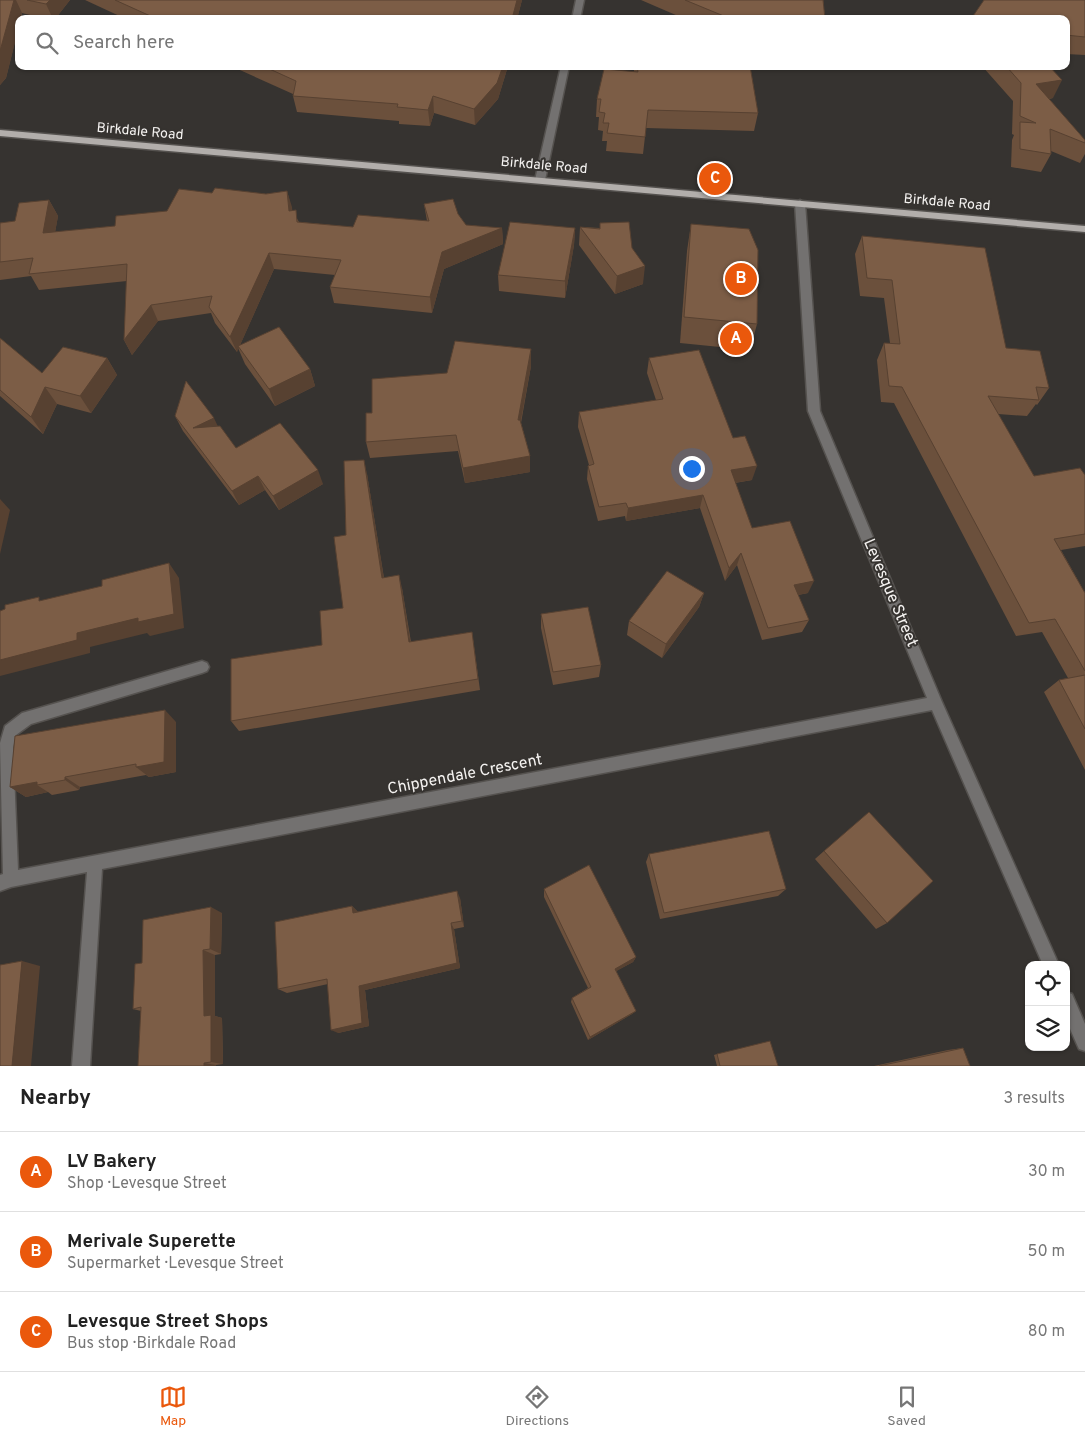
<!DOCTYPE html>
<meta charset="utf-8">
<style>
body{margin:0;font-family:Overpass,sans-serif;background:#f6f6f6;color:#222}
.controls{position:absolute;right:15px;bottom:15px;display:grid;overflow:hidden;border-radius:10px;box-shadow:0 1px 4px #0004}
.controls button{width:45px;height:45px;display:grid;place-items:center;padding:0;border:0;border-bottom:1px solid #e0e0e0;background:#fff;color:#222;font:25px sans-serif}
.you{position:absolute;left:691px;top:468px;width:18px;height:18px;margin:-12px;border:4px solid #fff;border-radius:50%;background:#1a73e8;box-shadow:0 0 0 8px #1a73e833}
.badge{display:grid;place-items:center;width:32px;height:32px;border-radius:50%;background:#ea580c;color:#fff;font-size:16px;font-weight:700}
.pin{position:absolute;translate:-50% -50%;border:2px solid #fff;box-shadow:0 1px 5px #0006}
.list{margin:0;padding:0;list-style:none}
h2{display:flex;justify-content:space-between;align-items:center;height:65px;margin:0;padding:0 20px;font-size:21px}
h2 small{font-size:16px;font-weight:400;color:#767676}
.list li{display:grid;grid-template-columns:32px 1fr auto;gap:15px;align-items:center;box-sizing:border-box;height:80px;padding:0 20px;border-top:1px solid #e0e0e0}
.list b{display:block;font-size:19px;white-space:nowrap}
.list p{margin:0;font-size:16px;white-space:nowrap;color:#767676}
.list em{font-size:16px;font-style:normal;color:#767676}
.icon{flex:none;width:28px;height:28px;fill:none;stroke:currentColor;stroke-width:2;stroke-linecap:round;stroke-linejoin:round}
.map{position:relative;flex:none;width:1085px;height:1066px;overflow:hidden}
.search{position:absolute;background:#fff;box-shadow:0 1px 4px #0004;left:15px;right:15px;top:15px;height:55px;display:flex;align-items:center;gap:12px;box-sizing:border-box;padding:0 18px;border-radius:10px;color:#767676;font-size:19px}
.sheet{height:305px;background:#fff}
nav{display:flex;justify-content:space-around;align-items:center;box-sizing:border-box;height:70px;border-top:1px solid #e0e0e0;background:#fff;font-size:14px;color:#767676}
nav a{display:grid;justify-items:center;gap:2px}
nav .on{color:#ea580c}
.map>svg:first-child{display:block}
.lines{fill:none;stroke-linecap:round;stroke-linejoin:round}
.minor-casing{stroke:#55524f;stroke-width:3}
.major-casing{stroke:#55524f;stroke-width:3}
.minor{fill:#737170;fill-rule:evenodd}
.major{fill:#b2aeab;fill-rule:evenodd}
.wall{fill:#6b503c}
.shaded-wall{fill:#574131}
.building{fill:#7c5d46;stroke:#574131}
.labels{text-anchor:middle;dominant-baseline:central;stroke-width:4;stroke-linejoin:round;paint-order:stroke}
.far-street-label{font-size:14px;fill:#f5f3f1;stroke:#363330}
.street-label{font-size:16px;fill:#f5f3f1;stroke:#363330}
</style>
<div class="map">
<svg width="1085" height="1066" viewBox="0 0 1085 1066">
<rect width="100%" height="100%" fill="#363330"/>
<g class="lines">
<defs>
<g id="minor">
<polygon points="576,0 584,0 580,19 572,19"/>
<polygon points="561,66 569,66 545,180 540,183 535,180"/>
<polygon points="800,200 805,203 820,411 942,702 1059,965 1043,965 932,710 102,869 90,1066 72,1066 87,872 11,887 0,891 0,875 3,874 0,743 5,726 22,713 202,661 207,663 209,667 207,671 202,673 31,724 16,735 13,748 18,870 927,698 808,411 795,203"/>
<polygon points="1066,992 1072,994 1085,1024 1085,1051 1079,1049 1066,1020"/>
</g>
<polygon id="major" points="0,130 1085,226 1085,232 0,136"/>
</defs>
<use href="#minor" class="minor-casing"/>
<use href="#major" class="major-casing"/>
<use href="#minor" class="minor"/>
<use href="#major" class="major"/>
</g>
<g class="wall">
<polygon points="0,0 70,0 55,19 46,19 22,13 21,19 19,19 19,26 6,78 0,85"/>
<polygon points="85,0 522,0 517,19 126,19"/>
<polygon points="641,0 823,0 825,19 685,19"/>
<polygon points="1085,0 1085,55 1066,54 1066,19"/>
<polygon points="231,66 508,66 498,99 475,125 434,113 430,126 399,124 399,121 297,112 293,96 293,94"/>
<polygon points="634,66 750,66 758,113 754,131 646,128 643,154 606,151 607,141 602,141 603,131 598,130 599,117 596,117 597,99 634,72"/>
<polygon points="982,66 1049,66 1053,98 1049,99 1085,140 1085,154 1080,163 1051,151 1051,154 1041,172 1011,167 1012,140 1014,135 1012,134 1013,101"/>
<polygon points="287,191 292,210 299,222 353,227 427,221 424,204 458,214 466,225 502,228 503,244 444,269 432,313 334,303 330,287 335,275 274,269 240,345 310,369 315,386 275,406 245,364 238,348 237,352 215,323 211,313 158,321 132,355 124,340 127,281 39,290 31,276 0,280 0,223 15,221 49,200 58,216 55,232 115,226 167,211 212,193 266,194"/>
<polygon points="600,223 632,248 643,284 615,294 579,245 580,227 600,228"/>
<polygon points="691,224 757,324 750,350 680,343 687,251"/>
<polygon points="575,228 574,245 565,298 499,291 498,275"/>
<polygon points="862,236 1006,348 1049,388 1037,405 1036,404 1027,416 998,414 1034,476 1085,475 1085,546 1061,550 1085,593 1085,770 1044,692 1059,680 1068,678 1042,632 1016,636 894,403 881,402 877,360 884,343 890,343 884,298 860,296 855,254"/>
<polygon points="0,338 42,373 107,358 117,375 91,413 57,404 43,434 0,396"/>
<polygon points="531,349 531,366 521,423 530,456 530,472 465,483 458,451 370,458 366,442 372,413 447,373"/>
<polygon points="649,358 733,438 752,480 735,483 752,528 808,593 798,595 809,620 802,632 762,640 737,565 725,581 700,508 626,521 625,516 598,521 587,479 588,466 589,465 578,427 579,412 656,400 647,373"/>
<polygon points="175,416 218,426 236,448 323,484 279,510 265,490 239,505 183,431"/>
<polygon points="367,474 384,578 402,588 411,642 472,632 480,690 239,731 231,721 322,645 343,608 346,535"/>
<polygon points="704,593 699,607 662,658 627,635 629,621"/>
<polygon points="541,614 601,665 599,677 553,685 541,628"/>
<polygon points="176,722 176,772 149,777 146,775 80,787 79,790 52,795 48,792 26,797 10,787"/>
<polygon points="824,851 887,923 876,929 815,859"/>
<polygon points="649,854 786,889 778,896 660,919 646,862"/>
<polygon points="544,889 636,957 633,962 616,971 636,1011 632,1014 588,1040 571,1002 572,998 588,988 544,897"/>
<polygon points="460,898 464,927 454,929 460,968 365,990 369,1026 338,1033 328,984 287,993 278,989 352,906 358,912"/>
<polygon points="222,913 221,954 215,955 215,1016 222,1018 223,1064 216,1065 216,1066 138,1066 141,1011 133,1009 142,963"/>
<polygon points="963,1048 970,1066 874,1066 948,1050"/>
<polygon points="717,1054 778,1066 717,1066 714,1055"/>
</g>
<g class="shaded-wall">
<polygon points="14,0 16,0 22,13 21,19 19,19 19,26 6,78 0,85 0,51"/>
<polygon points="50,0 70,0 55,19 53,19 46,4"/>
<polygon points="517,0 522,0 517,19 512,19"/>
<polygon points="503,66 508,66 498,99 475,125 474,109"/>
<polygon points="1062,80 1053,98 1027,102 1036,84"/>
<polygon points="433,96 434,113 430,126 428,110"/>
<polygon points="287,191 292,207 294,227 289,211"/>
<polygon points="49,200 58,216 52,250 43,233"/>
<polygon points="502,228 503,244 444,269 432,313 430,297 442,252"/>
<polygon points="575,228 574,245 565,298 565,281"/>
<polygon points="269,253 274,269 237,352 230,337"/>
<polygon points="645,266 643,284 615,294 617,276"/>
<polygon points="151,305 158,321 132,355 124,340"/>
<polygon points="531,349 531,366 518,436 518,420"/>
<polygon points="107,358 117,375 91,413 80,396"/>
<polygon points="310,369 315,386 275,406 269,389"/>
<polygon points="45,387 57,404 43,434 31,417"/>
<polygon points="214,418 221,433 193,428"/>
<polygon points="530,456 530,472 465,483 463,468"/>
<polygon points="364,460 367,474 386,591 382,578"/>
<polygon points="757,466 752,480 727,484 731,470"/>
<polygon points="318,470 323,484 279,510 273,496"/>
<polygon points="258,476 265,490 239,505 232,491"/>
<polygon points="703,495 700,508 626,521 628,508"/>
<polygon points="0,499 10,510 0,554"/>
<polygon points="741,553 737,565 725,581 729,568"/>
<polygon points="169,563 179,578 184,628 150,636 147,633 90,647 90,653 0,676 0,660 77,633"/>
<polygon points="399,575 402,588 412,653 409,642"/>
<polygon points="814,581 808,593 788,597 794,585"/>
<polygon points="704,593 699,607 662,658 666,644"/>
<polygon points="165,710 176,722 176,772 149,777 136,767"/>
<polygon points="65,777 80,787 79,790 65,780"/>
<polygon points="37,782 37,785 48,792 26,797 10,787"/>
<polygon points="457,891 460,898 464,927 462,921"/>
<polygon points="352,906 359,913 353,913"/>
<polygon points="211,907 222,913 221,954 210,949"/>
<polygon points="451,923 454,929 460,968 365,990 369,1026 338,1033 331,1030 359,986"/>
<polygon points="203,950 215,955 215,1016 222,1018 223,1064 211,1062 204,1016"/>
<polygon points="636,957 633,962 613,973 615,969"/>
<polygon points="22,961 40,966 31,1066 12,1066"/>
<polygon points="636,1011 632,1014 588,1040 590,1037"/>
<polygon points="204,1063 216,1065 216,1066 204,1066"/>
</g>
<g class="building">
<polygon points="0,0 14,0 0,51"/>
<polygon points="27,0 50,0 46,4"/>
<polygon points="115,0 517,0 512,19 157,19"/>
<polygon points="685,0 823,0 825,19 731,19"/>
<polygon points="984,0 1085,0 1085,37 1066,35 1066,19 971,19"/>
<polygon points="263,66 503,66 497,83 474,109 433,96 428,110 397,107 398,104 293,96 296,81"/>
<polygon points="637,66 750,66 758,113 648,110 645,137 607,133 609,123 603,123 605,113 599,112 601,99 597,99 604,69 638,72"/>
<polygon points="1006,66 1049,66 1062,80 1036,84 1085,140 1085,143 1050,129 1051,154 1020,149 1020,122 1036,123 1020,116 1021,83"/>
<polygon points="215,188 266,194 287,191 289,211 296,210 297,222 353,227 358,215 429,221 424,204 453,199 458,214 466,225 502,228 442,252 430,297 330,287 341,260 269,253 230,337 209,307 212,296 151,305 124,340 127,264 29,274 33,258 0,262 0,223 15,221 19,203 49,200 43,233 115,226 116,216 167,211 179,189 212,193"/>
<polygon points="510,222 575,228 565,281 498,275"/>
<polygon points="629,222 632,248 645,266 617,276 580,227 600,229 600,223"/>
<polygon points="691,224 749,229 758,250 757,324 684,317"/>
<polygon points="862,236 985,248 1006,348 1040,351 1049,388 1036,387 1039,400 988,396 1034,476 1080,468 1085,475 1085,534 1054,539 1085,593 1085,671 1055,619 1029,623 902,387 889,386 884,343 900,344 892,280 867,278"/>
<polygon points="279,327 310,369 269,389 238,346"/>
<polygon points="0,338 42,373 63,347 107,358 80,396 45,387 31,417 0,390"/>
<polygon points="455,341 531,349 518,420 520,420 530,456 463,468 456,435 366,442 366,413 372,413 372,379 447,373"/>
<polygon points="699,350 733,438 745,436 757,466 731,470 752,528 790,521 814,581 794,585 809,620 768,628 741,553 729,568 703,495 628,508 626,503 599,507 588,466 594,464 579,412 663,399 649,358"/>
<polygon points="186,381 214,418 193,428 220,426 236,448 280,423 318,470 273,496 258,476 232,491 175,416"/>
<polygon points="364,460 382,578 399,575 409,642 472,632 478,679 231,721 231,659 322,645 320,611 343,608 334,537 346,535 344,461"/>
<polygon points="169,563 174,614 138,622 138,618 77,633 77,640 0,660 0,611 5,609 5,605 39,597 39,601 102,586 102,580"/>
<polygon points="667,571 704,593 666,644 629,621"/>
<polygon points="588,607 601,665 553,672 541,614"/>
<polygon points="1085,675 1085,729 1059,680"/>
<polygon points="165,710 164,762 136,767 136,764 65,777 65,780 37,785 37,782 10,787 15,736"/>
<polygon points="869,812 933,881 887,923 824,851"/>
<polygon points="769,831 786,889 664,913 649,854"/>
<polygon points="589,865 636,957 615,969 636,1011 590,1037 572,998 591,987 544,889"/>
<polygon points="457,891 462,921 451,923 457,963 359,986 362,1023 331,1030 327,979 278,989 275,922 352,906 353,913"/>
<polygon points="211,907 210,949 203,950 204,1016 211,1015 211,1062 204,1063 204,1066 138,1066 141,1007 133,1009 135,964 142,963 143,920"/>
<polygon points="22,961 12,1066 0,1066 0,965"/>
<polygon points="770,1041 778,1066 720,1066 717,1054"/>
<polygon points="963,1048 970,1066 879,1066"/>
</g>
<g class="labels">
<g class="far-street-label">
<text transform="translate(140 132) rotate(5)">Birkdale Road</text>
<text transform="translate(544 166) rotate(5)">Birkdale Road</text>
<text transform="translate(947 203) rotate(5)">Birkdale Road</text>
</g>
<g class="street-label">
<text transform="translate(890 593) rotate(67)">Levesque Street</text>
<text transform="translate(465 775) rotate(-11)">Chippendale Crescent</text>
</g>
</g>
</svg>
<div class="controls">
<button><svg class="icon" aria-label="locate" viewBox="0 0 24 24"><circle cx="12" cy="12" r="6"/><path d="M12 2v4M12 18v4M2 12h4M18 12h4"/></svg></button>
<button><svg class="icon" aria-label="layers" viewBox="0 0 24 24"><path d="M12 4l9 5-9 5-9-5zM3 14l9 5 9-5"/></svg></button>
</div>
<div class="you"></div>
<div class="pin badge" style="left:736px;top:339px">A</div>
<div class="pin badge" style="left:741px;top:279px">B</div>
<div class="pin badge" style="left:715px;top:179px">C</div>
<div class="search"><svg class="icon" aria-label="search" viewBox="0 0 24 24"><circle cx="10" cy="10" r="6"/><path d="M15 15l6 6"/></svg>Search here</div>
</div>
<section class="sheet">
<h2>Nearby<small>3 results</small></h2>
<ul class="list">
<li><span class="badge">A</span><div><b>LV Bakery</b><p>Shop · Levesque Street</p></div><em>30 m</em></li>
<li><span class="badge">B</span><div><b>Merivale Superette</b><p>Supermarket · Levesque Street</p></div><em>50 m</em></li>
<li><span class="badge">C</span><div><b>Levesque Street Shops</b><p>Bus stop · Birkdale Road</p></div><em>80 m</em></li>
</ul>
</section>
<nav>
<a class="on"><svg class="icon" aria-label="map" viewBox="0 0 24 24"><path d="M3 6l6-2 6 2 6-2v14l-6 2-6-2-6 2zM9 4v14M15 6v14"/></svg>Map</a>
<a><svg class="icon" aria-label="directions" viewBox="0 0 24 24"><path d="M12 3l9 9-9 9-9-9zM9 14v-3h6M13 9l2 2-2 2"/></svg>Directions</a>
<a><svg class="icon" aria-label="saved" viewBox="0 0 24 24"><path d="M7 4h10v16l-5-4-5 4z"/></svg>Saved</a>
</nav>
